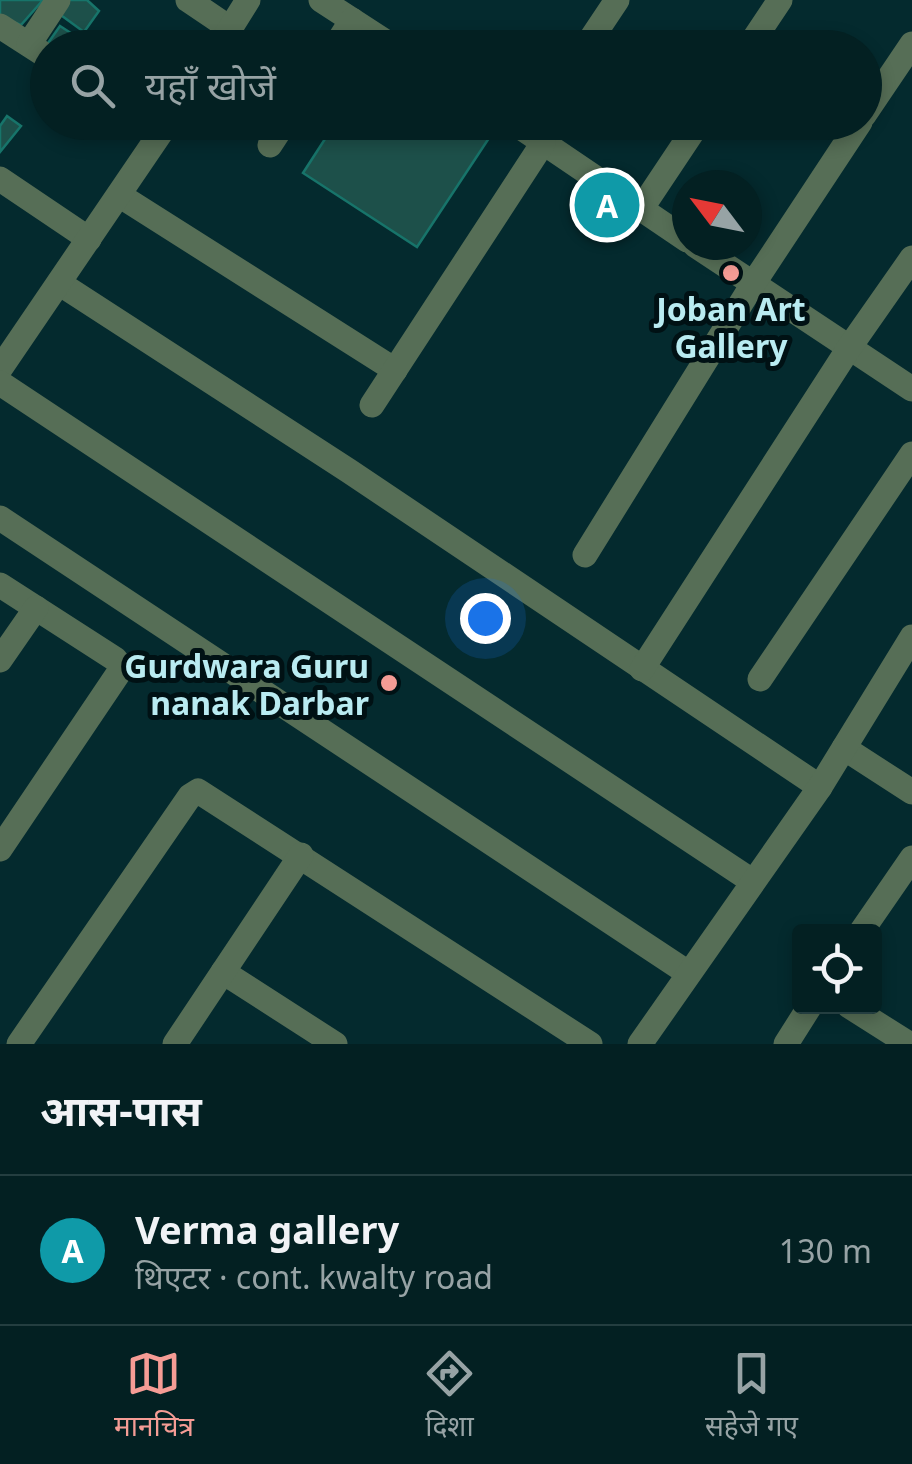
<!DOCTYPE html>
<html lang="hi">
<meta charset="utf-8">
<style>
body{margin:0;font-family:"Noto Sans","Noto Sans Devanagari",sans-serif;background:#112d2f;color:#f1f3f6}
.controls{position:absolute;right:30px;bottom:30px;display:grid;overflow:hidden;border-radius:10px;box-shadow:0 5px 15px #0003}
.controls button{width:90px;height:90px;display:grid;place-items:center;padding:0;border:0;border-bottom:2px solid #243e40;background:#032022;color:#f1f3f6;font:50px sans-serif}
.compass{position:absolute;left:672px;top:170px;width:90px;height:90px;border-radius:50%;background:#032022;box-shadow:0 5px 15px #0003;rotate:302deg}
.you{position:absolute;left:485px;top:618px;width:35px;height:35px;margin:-25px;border:8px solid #fff;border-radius:50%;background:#1a73e8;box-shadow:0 0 0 15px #1a73e833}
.badge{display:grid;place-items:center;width:65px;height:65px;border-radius:50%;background:#f59c95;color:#fff;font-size:32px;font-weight:700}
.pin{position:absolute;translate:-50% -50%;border:5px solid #fff;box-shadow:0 2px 10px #0006}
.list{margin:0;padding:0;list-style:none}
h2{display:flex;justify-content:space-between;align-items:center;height:130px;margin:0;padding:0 40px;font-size:42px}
h2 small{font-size:32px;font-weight:400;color:#97a3a5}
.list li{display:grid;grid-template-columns:65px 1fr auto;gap:30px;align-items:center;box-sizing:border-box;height:150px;padding:0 40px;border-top:2px solid #243e40}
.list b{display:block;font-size:38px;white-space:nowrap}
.list p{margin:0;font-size:32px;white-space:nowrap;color:#97a3a5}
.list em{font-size:32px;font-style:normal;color:#97a3a5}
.icon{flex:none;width:55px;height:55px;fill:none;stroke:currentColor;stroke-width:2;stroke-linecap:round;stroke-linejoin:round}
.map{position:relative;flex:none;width:912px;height:1044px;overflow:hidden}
.search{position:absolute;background:#032022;box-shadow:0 5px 15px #0003;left:30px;right:30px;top:30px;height:110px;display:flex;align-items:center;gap:25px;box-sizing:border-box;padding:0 35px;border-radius:55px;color:#97a3a5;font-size:38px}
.sheet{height:280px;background:#032022}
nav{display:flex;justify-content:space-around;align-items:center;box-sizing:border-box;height:140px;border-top:2px solid #243e40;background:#032022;font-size:28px;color:#97a3a5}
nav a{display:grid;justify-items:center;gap:5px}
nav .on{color:#f59c95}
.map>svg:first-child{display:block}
.building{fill:#1d504a;stroke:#17746a;stroke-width:2.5}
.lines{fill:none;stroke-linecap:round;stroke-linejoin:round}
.minor{stroke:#566e56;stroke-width:25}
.poi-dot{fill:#f59c95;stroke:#001114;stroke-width:4}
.labels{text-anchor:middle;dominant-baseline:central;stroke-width:10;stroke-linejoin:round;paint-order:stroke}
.poi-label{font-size:32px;font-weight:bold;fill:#b9ebf1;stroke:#001114}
</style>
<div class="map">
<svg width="912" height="1044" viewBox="0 0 912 1044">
<rect width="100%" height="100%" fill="#042a2e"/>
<g class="building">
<polygon points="0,0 43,0 21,25 0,17"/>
<polygon points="67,0 87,0 99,11 84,32 58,13"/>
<polygon points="60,26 83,41 79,48 46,46"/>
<polygon points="7,116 21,126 0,152 0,126"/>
<polygon points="336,122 351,122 362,129 366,122 486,122 495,129 417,247 303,173"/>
</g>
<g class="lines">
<g class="minor">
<polyline points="188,0 231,29"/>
<polyline points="321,0 395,48"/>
<polyline points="0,26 48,57"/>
<polyline points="29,44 58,0"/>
<polyline points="218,48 248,0"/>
<polyline points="334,48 352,20"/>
<polyline points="585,48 617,0"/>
<polyline points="748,48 780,0"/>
<polyline points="864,115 912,44"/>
<polyline points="513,122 687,240"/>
<polyline points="270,145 285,122"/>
<polyline points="0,179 89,239"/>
<polyline points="119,195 395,370"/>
<polyline points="641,209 699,122"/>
<polyline points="695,245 912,389"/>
<polyline points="59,283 349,471 820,787"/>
<polyline points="0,369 168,122"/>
<polyline points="0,383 752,881"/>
<polyline points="372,405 543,143"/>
<polyline points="0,518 688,973"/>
<polyline points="585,555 753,284 860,122"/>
<polyline points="0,585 115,659 122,668 0,849"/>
<polyline points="0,660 36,608"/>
<polyline points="642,669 849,348 912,258"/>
<polyline points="760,679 912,454"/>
<polyline points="844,748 912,792"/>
<polyline points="861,932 912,858"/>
<polyline points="223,972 335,1044"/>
<polyline points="849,1006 909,1044"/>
<polyline points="19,1044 190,796 198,791 590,1044"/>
<polyline points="175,1044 301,855"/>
<polyline points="640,1044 820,787 912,637"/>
<polyline points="786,1044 810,1006"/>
</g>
</g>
<g class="poi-dot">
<circle cx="731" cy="273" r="10"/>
<circle cx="389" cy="683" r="10"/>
</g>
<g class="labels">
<g class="poi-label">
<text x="731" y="308">Joban Art<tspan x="731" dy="37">Gallery</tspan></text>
<text x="369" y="665" text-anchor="end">Gurdwara Guru<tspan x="369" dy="37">nanak Darbar</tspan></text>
</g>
</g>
</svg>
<div class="controls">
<button><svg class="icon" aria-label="locate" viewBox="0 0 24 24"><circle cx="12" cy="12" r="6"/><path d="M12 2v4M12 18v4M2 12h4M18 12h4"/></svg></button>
</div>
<svg class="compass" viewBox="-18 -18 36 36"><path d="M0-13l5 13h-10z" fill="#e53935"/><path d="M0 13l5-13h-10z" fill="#97a3a5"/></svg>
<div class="you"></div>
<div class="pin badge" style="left:607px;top:205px;background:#0f9aa8">A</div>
<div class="search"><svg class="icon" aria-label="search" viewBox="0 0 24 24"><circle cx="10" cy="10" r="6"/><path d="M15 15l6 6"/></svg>यहाँ खोजें</div>
</div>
<section class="sheet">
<h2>आस-पास<small></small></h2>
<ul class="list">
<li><span class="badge" style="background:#0f9aa8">A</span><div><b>Verma gallery</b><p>थिएटर · cont. kwalty road</p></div><em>130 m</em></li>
</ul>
</section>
<nav>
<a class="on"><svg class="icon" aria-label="map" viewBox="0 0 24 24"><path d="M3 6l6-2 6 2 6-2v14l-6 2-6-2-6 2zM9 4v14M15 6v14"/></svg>मानचित्र</a>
<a><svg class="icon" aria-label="directions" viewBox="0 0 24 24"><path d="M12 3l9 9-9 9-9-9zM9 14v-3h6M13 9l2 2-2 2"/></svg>दिशा</a>
<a><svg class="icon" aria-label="saved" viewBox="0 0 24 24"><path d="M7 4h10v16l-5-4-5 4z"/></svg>सहेजे गए</a>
</nav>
